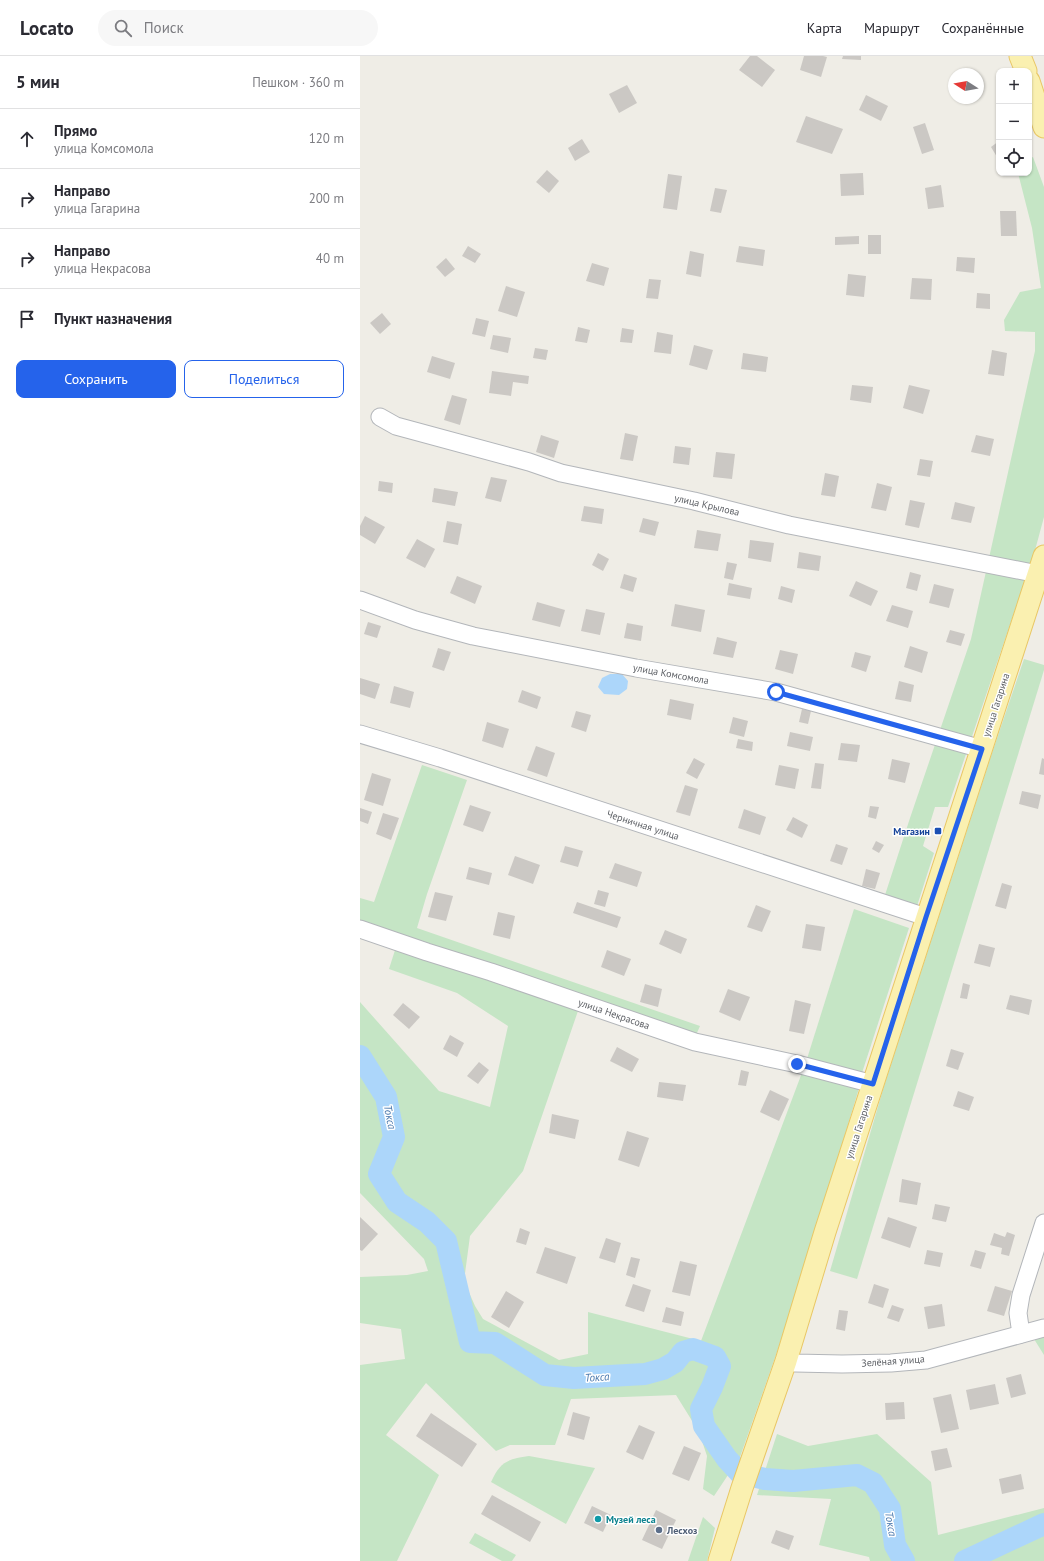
<!DOCTYPE html>
<html lang="ru">
<meta charset="utf-8">
<style>
body{margin:0;font-family:"PT Sans",sans-serif;background:#f7f7f7;color:#2b2b33}
.controls{position:absolute;right:12px;top:12px;display:grid;overflow:hidden;border-radius:8px;box-shadow:0 1px 3px #0004}
.controls button{width:36px;height:36px;display:grid;place-items:center;padding:0;border:0;border-bottom:1px solid #e1e1e2;background:#fff;color:#2b2b33;font:20px sans-serif}
.compass{position:absolute;left:588px;top:12px;width:36px;height:36px;border-radius:50%;background:#fff;box-shadow:0 1px 3px #0004;rotate:281deg}
.stop{position:absolute;width:12px;height:12px;margin:-9px;border:3px solid #2563eb;border-radius:50%;background:#fff}
.stop.end{background:#2563eb;border-color:#fff;box-shadow:0 1px 4px #0008}
.list{margin:0;padding:0;list-style:none}
h2{display:flex;justify-content:space-between;align-items:center;height:52px;margin:0;padding:0 16px;font-size:17px}
h2 small{font-size:13px;font-weight:400;color:#7c7c81}
.list li{display:grid;grid-template-columns:26px 1fr auto;gap:12px;align-items:center;box-sizing:border-box;height:60px;padding:0 16px;border-top:1px solid #e1e1e2}
.list b{display:block;font-size:15px;white-space:nowrap}
.list p{margin:0;font-size:13px;white-space:nowrap;color:#7c7c81}
.list em{font-size:13px;font-style:normal;color:#7c7c81}
.actions{display:flex;gap:8px;padding:12px 16px}
.actions a{flex:1;padding:9px 0;border:1px solid #2563eb;border-radius:8px;text-align:center;font-size:14px;color:#2563eb}
.actions .main{background:#2563eb;color:#fff}
.icon{flex:none;width:22px;height:22px;fill:none;stroke:currentColor;stroke-width:2;stroke-linecap:round;stroke-linejoin:round}
.map{position:relative;flex:none;width:684px;height:1505px;overflow:hidden}
header{display:flex;align-items:center;gap:24px;box-sizing:border-box;height:56px;padding:0 20px;background:#fff;border-bottom:1px solid #e1e1e2}
header strong{font-size:19px}
nav{display:flex;gap:22px;margin-inline-start:auto;font-size:14px}
.search{width:280px;height:36px;background:#f7f7f7;display:flex;align-items:center;gap:10px;box-sizing:border-box;padding:0 14px;border-radius:22px;color:#7c7c81;font-size:15px}
main{display:flex}
aside{flex:1;background:#fff}
.map>svg:first-child{display:block}
.green{fill:#c5e5c5}
.water{fill:#acd6fa}
.lines{fill:none;stroke-linecap:round;stroke-linejoin:round}
.river{stroke:#acd6fa;stroke-width:22}
.building{fill:#cbc8c4}
.minor-casing{stroke:#b3b6ba;stroke-width:19}
.major-casing{stroke:#e9c765;stroke-width:23}
.minor{stroke:#fff;stroke-width:17}
.major{stroke:#faf0b0;stroke-width:21}
.route{stroke:#2563eb;stroke-width:5}
.transit-dot{fill:#1a4fb4;stroke:#fff;stroke-width:1.5}
.culture-dot{fill:#0f9aa8;stroke:#fff;stroke-width:1.5}
.service-dot{fill:#5c6f8a;stroke:#fff;stroke-width:1.5}
.labels{text-anchor:middle;dominant-baseline:central;stroke-width:3;stroke-linejoin:round;paint-order:stroke}
.street-label{font-size:10px;fill:#5e6166;stroke:#fff}
.transit-label{font-size:10px;font-weight:bold;fill:#164399;stroke:#fff;text-anchor:end}
.culture-label{font-size:10px;font-weight:bold;fill:#0d838f;stroke:#fff;text-anchor:start}
.service-label{font-size:10px;font-weight:bold;fill:#4e5e75;stroke:#fff;text-anchor:start}
.water-label{font-size:11px;font-style:italic;fill:#4977ac;stroke:#fff}
</style>
<header>
<strong>Locato</strong>
<div class="search"><svg class="icon" aria-label="search" viewBox="0 0 24 24"><circle cx="10" cy="10" r="6"/><path d="M15 15l6 6"/></svg>Поиск</div>
<nav><a>Карта</a><a>Маршрут</a><a>Сохранённые</a></nav>
</header>
<main>
<aside>
<h2>5 мин<small>Пешком · 360 m</small></h2>
<ul class="list">
<li><svg class="icon" aria-label="ahead" viewBox="0 0 24 24"><path d="M12 20V5M6 11l6-6 6 6"/></svg><div><b>Прямо</b><p>улица Комсомола</p></div><em>120 m</em></li>
<li><svg class="icon" aria-label="right" viewBox="0 0 24 24"><path d="M7 20v-9h11M14 6l5 5-5 5"/></svg><div><b>Направо</b><p>улица Гагарина</p></div><em>200 m</em></li>
<li><svg class="icon" aria-label="right" viewBox="0 0 24 24"><path d="M7 20v-9h11M14 6l5 5-5 5"/></svg><div><b>Направо</b><p>улица Некрасова</p></div><em>40 m</em></li>
<li><svg class="icon" aria-label="arrive" viewBox="0 0 24 24"><path d="M6 21V4h12l-3 4 3 4H6"/></svg><div><b>Пункт назначения</b></div></li>
</ul>
<div class="actions"><a class="main">Сохранить</a><a>Поделиться</a></div>
</aside>
<div class="map">
<svg width="684" height="1505" viewBox="0 0 684 1505">
<rect width="100%" height="100%" fill="#efede6"/>
<g class="green">
<polygon points="673,101 684,131 684,461 674,498 588,751 575,751 563,790 574,797 557,850 525,839 550,762 611,583 675,295 675,276 645,275 644,264 660,236 681,232 672,172 658,117 669,117 669,103"/>
<polygon points="664,603 684,609 684,614 497,1223 470,1215 524,1030 632,697"/>
<polygon points="62,709 107,724 67,838 57,872 340,970 336,979 0,866 0,842 14,846"/>
<polygon points="494,853 549,872 501,1020 446,1006"/>
<polygon points="36,891 219,952 163,1115 110,1180 104,1225 115,1250 123,1263 199,1304 228,1298 228,1256 341,1285 443,1014 500,1029 458,1168 416,1299 380,1401 354,1440 343,1433 347,1400 339,1376 316,1339 211,1343 195,1389 150,1389 136,1395 66,1327 26,1379 79,1419 37,1505 0,1505 0,1309 45,1303 41,1273 0,1267 0,1221 47,1219 68,1215 64,1203 0,1137 0,946 79,1035 130,1051 148,970 97,937 29,913"/>
<polygon points="684,1280 684,1299 674,1283"/>
<polygon points="417,1378 448,1390 517,1378 571,1426 578,1479 684,1452 684,1505 510,1505 509,1501 459,1489 471,1443 397,1439"/>
<path d="M169,1400L235,1412L206,1468L131,1426C140,1406 147,1403 169,1400Z"/>
<polygon points="343,1461 355,1472 347,1505 328,1505"/>
<polygon points="115,1477 156,1499 152,1505 142,1505 109,1487"/>
</g>
<polygon class="water" points="250,618 262,618 268,625 267,633 259,639 244,638 238,631 242,622"/>
<g class="lines">
<g class="river">
<polyline points="0,1000 26,1041 34,1081 19,1118 37,1146 67,1166 86,1185 110,1286 135,1287 185,1319 214,1322 285,1318 303,1313 315,1306 323,1296 333,1293 355,1301 360,1310 352,1331 341,1353 344,1370 367,1403 380,1417 405,1423 433,1425 497,1419 513,1427 530,1453 535,1489 544,1505"/>
<polyline points="605,1505 684,1468"/>
</g>
</g>
<g class="building">
<polygon points="390,0 397,0 415,14 402,31 379,14"/>
<polygon points="444,0 463,0 467,1 461,21 440,14"/>
<polygon points="483,0 501,0 501,4 482,3"/>
<polygon points="267,29 277,47 259,57 249,38"/>
<polygon points="506,39 528,50 521,65 499,54"/>
<polygon points="446,60 483,73 472,98 436,86"/>
<polygon points="565,67 574,94 562,98 553,71"/>
<polygon points="222,83 230,96 215,105 208,92"/>
<polygon points="639,85 639,100 637,101 631,91"/>
<polygon points="187,114 199,125 189,137 176,126"/>
<polygon points="503,117 504,139 481,140 480,118"/>
<polygon points="308,118 322,120 317,154 303,152"/>
<polygon points="581,129 584,151 568,153 565,132"/>
<polygon points="355,132 367,134 361,157 350,155"/>
<polygon points="640,155 656,155 657,180 641,180"/>
<rect x="508" y="179" width="13" height="19"/>
<polygon points="499,180 499,188 475,189 475,181"/>
<polygon points="108,190 121,198 115,207 102,200"/>
<polygon points="379,190 405,194 403,210 376,206"/>
<polygon points="330,195 344,198 341,221 326,218"/>
<polygon points="597,201 615,202 614,217 596,215"/>
<polygon points="86,202 95,213 85,221 76,211"/>
<polygon points="232,207 249,212 244,230 226,225"/>
<polygon points="488,218 506,220 504,241 486,239"/>
<polygon points="552,222 572,223 571,244 550,243"/>
<polygon points="289,223 301,224 298,243 286,242"/>
<polygon points="146,230 165,236 157,261 138,255"/>
<polygon points="617,237 630,238 630,253 616,252"/>
<polygon points="22,257 31,268 20,278 10,267"/>
<polygon points="116,262 129,265 125,281 112,278"/>
<polygon points="218,271 230,274 227,287 215,285"/>
<polygon points="262,272 274,274 272,287 260,286"/>
<polygon points="297,276 313,279 311,298 294,296"/>
<polygon points="133,279 151,282 148,297 130,293"/>
<polygon points="334,289 353,294 347,314 329,309"/>
<polygon points="175,292 188,294 186,304 173,302"/>
<polygon points="632,294 647,297 644,320 628,318"/>
<polygon points="383,297 408,301 406,316 381,313"/>
<polygon points="72,300 95,307 90,323 67,316"/>
<polygon points="132,315 169,320 168,328 153,326 151,340 129,337"/>
<polygon points="492,329 513,331 511,347 490,344"/>
<polygon points="549,329 570,334 563,358 543,352"/>
<polygon points="92,339 107,343 100,369 84,364"/>
<polygon points="265,377 278,380 273,405 260,403"/>
<polygon points="181,379 199,385 194,402 176,396"/>
<polygon points="616,379 634,383 630,400 611,396"/>
<polygon points="315,390 331,392 329,409 313,407"/>
<polygon points="356,396 375,398 372,423 353,421"/>
<polygon points="560,403 573,405 570,421 557,419"/>
<polygon points="465,417 479,420 475,441 461,439"/>
<polygon points="131,421 147,424 141,446 125,442"/>
<polygon points="19,425 33,427 32,437 18,435"/>
<polygon points="517,427 532,431 526,455 511,452"/>
<polygon points="74,432 98,436 95,450 72,446"/>
<polygon points="550,444 565,447 559,472 545,469"/>
<polygon points="595,446 615,451 611,467 591,463"/>
<polygon points="224,450 244,453 242,468 221,465"/>
<polygon points="5,460 25,471 15,488 0,479 0,470"/>
<polygon points="283,462 299,466 295,480 279,476"/>
<polygon points="87,465 102,468 98,489 83,486"/>
<polygon points="337,474 361,478 358,495 334,492"/>
<polygon points="57,483 75,493 65,512 46,502"/>
<polygon points="390,484 414,487 411,506 388,502"/>
<polygon points="439,496 461,500 459,515 437,512"/>
<polygon points="238,497 249,503 243,515 232,509"/>
<polygon points="367,506 377,508 373,524 364,522"/>
<polygon points="550,516 561,519 557,535 546,532"/>
<polygon points="264,518 277,522 273,536 260,532"/>
<polygon points="97,520 122,530 115,548 90,537"/>
<polygon points="496,525 518,535 511,550 489,540"/>
<polygon points="369,527 392,532 390,543 367,539"/>
<polygon points="574,528 594,533 589,552 569,547"/>
<polygon points="421,530 435,534 432,547 418,543"/>
<polygon points="177,546 205,554 200,571 172,564"/>
<polygon points="315,548 345,554 341,576 311,570"/>
<polygon points="532,549 553,555 548,572 526,565"/>
<polygon points="226,553 245,557 240,579 221,575"/>
<polygon points="8,566 21,570 17,582 4,578"/>
<polygon points="267,567 283,570 281,585 264,582"/>
<polygon points="590,574 605,578 601,590 586,586"/>
<polygon points="357,581 377,586 373,602 353,598"/>
<polygon points="550,590 568,596 562,617 544,611"/>
<polygon points="78,592 91,596 84,615 72,611"/>
<polygon points="420,594 438,598 433,618 415,613"/>
<polygon points="495,596 511,600 506,616 491,611"/>
<polygon points="0,622 20,628 15,643 0,638"/>
<polygon points="539,625 554,629 551,646 535,643"/>
<polygon points="34,630 54,636 50,652 30,647"/>
<polygon points="162,634 181,641 177,653 158,646"/>
<polygon points="310,643 334,648 331,664 307,659"/>
<polygon points="442,653 451,655 448,668 439,666"/>
<polygon points="216,655 231,659 226,676 211,671"/>
<polygon points="373,661 388,665 384,681 369,677"/>
<polygon points="127,666 149,673 143,692 122,685"/>
<polygon points="430,676 453,681 450,695 427,690"/>
<polygon points="378,683 393,686 392,695 376,692"/>
<polygon points="481,687 500,689 497,706 478,704"/>
<polygon points="176,690 195,697 187,721 167,714"/>
<polygon points="334,702 345,708 337,723 326,717"/>
<polygon points="682,702 684,703 684,719 679,718"/>
<polygon points="532,703 550,707 545,727 528,723"/>
<polygon points="455,707 464,708 461,733 451,732"/>
<polygon points="419,709 439,713 435,733 415,729"/>
<polygon points="12,717 31,723 23,750 4,744"/>
<polygon points="325,729 338,733 330,760 316,756"/>
<polygon points="662,735 681,739 678,753 659,748"/>
<polygon points="110,749 131,756 123,776 103,769"/>
<polygon points="510,750 519,751 516,763 508,761"/>
<polygon points="0,752 12,756 8,768 0,765"/>
<polygon points="384,753 406,761 400,779 378,772"/>
<polygon points="23,757 39,762 31,784 16,778"/>
<polygon points="433,761 448,769 442,782 426,774"/>
<polygon points="516,785 524,789 519,797 512,793"/>
<polygon points="476,788 488,792 482,809 470,805"/>
<polygon points="205,790 223,795 218,811 200,806"/>
<polygon points="155,800 180,809 173,828 148,819"/>
<polygon points="255,807 282,816 277,831 249,822"/>
<polygon points="109,811 132,817 129,829 106,823"/>
<polygon points="506,813 520,817 515,833 502,830"/>
<polygon points="642,827 652,830 646,853 635,850"/>
<polygon points="238,834 249,837 245,851 234,848"/>
<polygon points="75,836 93,840 86,865 68,861"/>
<polygon points="217,846 261,861 257,872 213,857"/>
<polygon points="396,849 411,855 402,876 387,871"/>
<polygon points="138,856 155,860 150,883 133,879"/>
<polygon points="446,868 465,871 461,895 442,892"/>
<polygon points="305,874 327,883 321,898 299,888"/>
<polygon points="619,888 635,892 630,911 614,907"/>
<polygon points="247,894 271,903 264,920 241,911"/>
<polygon points="603,927 610,929 607,943 600,942"/>
<polygon points="285,928 302,933 298,951 280,946"/>
<polygon points="368,933 390,941 380,965 359,956"/>
<polygon points="650,939 672,944 669,959 646,953"/>
<polygon points="435,944 451,948 444,978 429,975"/>
<polygon points="43,947 60,961 49,973 33,959"/>
<polygon points="90,979 104,987 97,1001 83,993"/>
<polygon points="257,991 279,1003 272,1016 250,1005"/>
<polygon points="591,993 604,997 598,1014 586,1010"/>
<polygon points="119,1006 129,1014 118,1028 107,1020"/>
<polygon points="381,1014 389,1016 386,1030 378,1029"/>
<polygon points="299,1026 326,1029 323,1045 297,1041"/>
<polygon points="410,1034 429,1043 419,1065 400,1056"/>
<polygon points="598,1035 614,1041 609,1055 593,1050"/>
<polygon points="192,1058 219,1064 215,1083 189,1077"/>
<polygon points="267,1075 289,1082 279,1111 258,1104"/>
<polygon points="542,1123 561,1127 557,1149 539,1146"/>
<polygon points="575,1148 590,1151 586,1166 572,1163"/>
<polygon points="0,1161 18,1178 2,1195 0,1194"/>
<polygon points="528,1161 557,1171 550,1192 521,1182"/>
<polygon points="160,1172 170,1176 166,1189 156,1186"/>
<polygon points="647,1176 655,1179 649,1200 641,1198 642,1192 630,1189 634,1177 645,1181"/>
<polygon points="246,1182 261,1187 255,1207 239,1202"/>
<polygon points="185,1191 216,1201 207,1228 176,1217"/>
<polygon points="567,1194 583,1197 580,1211 564,1208"/>
<polygon points="615,1194 626,1197 621,1213 610,1210"/>
<polygon points="271,1201 280,1203 275,1222 266,1219"/>
<polygon points="320,1205 337,1209 330,1240 312,1236"/>
<polygon points="273,1228 291,1234 284,1256 265,1250"/>
<polygon points="514,1228 529,1233 523,1252 508,1247"/>
<polygon points="635,1230 652,1235 644,1260 627,1255"/>
<polygon points="146,1235 164,1246 149,1272 131,1261"/>
<polygon points="582,1248 585,1270 568,1273 564,1251"/>
<polygon points="532,1249 544,1253 539,1266 527,1262"/>
<polygon points="306,1251 324,1256 321,1270 302,1266"/>
<polygon points="479,1254 488,1255 485,1275 476,1273"/>
<polygon points="661,1318 666,1338 651,1342 646,1322"/>
<polygon points="635,1328 639,1348 610,1354 606,1334"/>
<polygon points="591,1338 599,1373 581,1377 573,1342"/>
<polygon points="544,1346 545,1363 526,1364 525,1347"/>
<polygon points="213,1356 230,1361 224,1384 207,1379"/>
<polygon points="71,1357 117,1388 102,1411 56,1380"/>
<polygon points="279,1369 295,1376 283,1404 266,1396"/>
<polygon points="324,1390 341,1397 329,1425 312,1418"/>
<polygon points="587,1392 592,1411 575,1415 571,1395"/>
<polygon points="661,1418 664,1433 642,1438 639,1423"/>
<polygon points="132,1439 181,1466 170,1486 121,1458"/>
<polygon points="232,1450 251,1459 243,1476 224,1467"/>
<polygon points="296,1454 316,1464 302,1493 282,1484"/>
<polygon points="416,1474 434,1480 429,1494 411,1487"/>
</g>
<g class="lines">
<defs>
<g id="minor">
<polyline points="20,361 36,370 169,406 201,417 334,445 429,469 678,518"/>
<polyline points="0,544 55,564 113,580 276,612 416,636 622,693"/>
<polyline points="0,678 80,702 566,861"/>
<polyline points="0,873 67,896 131,916 335,986 437,1008 513,1028"/>
<polyline points="661,1278 658,1257 661,1239 684,1167"/>
<polyline points="426,1305 435,1307 482,1308 531,1307 566,1304 684,1272"/>
</g>
<g id="major">
<polyline points="660,0 666,15"/>
<polyline points="669,25 684,71"/>
<polyline points="359,1505 382,1432 426,1305 465,1176 684,500"/>
</g>
</defs>
<use href="#minor" class="minor-casing"/>
<use href="#major" class="major-casing"/>
<use href="#minor" class="minor"/>
<use href="#major" class="major"/>
</g>
<g class="lines">
<polyline class="route" points="416,636 622,693 566,861 513,1028 437,1008"/>
</g>
<rect class="transit-dot" x="574" y="771" width="8" height="8" rx="2"/>
<circle class="culture-dot" cx="238" cy="1463" r="4"/>
<circle class="service-dot" cx="299" cy="1474" r="4"/>
<g class="labels">
<g class="street-label">
<text transform="translate(347 449) rotate(13)">улица Крылова</text>
<text transform="translate(311 618) rotate(10)">улица Комсомола</text>
<text transform="translate(636 649) rotate(-72)">улица Гагарина</text>
<text transform="translate(283 769) rotate(18)">Черничная улица</text>
<text transform="translate(254 958) rotate(19)">улица Некрасова</text>
<text transform="translate(499 1071) rotate(-72)">улица Гагарина</text>
<text transform="translate(533 1305) rotate(-4)">Зелёная улица</text>
</g>
<g class="transit-label">
<text x="570" y="775">Магазин</text>
</g>
<g class="culture-label">
<text x="246" y="1463">Музей леса</text>
</g>
<g class="service-label">
<text x="307" y="1474">Лесхоз</text>
</g>
<g class="water-label">
<text transform="translate(30 1061) rotate(79)">Токса</text>
<text transform="translate(237 1321) rotate(-4)">Токса</text>
<text transform="translate(531 1468) rotate(80)">Токса</text>
</g>
</g>
</svg>
<div class="controls">
<button>+</button>
<button>−</button>
<button><svg class="icon" aria-label="locate" viewBox="0 0 24 24"><circle cx="12" cy="12" r="6"/><path d="M12 2v4M12 18v4M2 12h4M18 12h4"/></svg></button>
</div>
<svg class="compass" viewBox="-18 -18 36 36"><path d="M0-13l5 13h-10z" fill="#e53935"/><path d="M0 13l5-13h-10z" fill="#7c7c81"/></svg>
<div class="stop" style="left:416px;top:636px"></div>
<div class="stop end" style="left:437px;top:1008px"></div>
</div>
</main>
